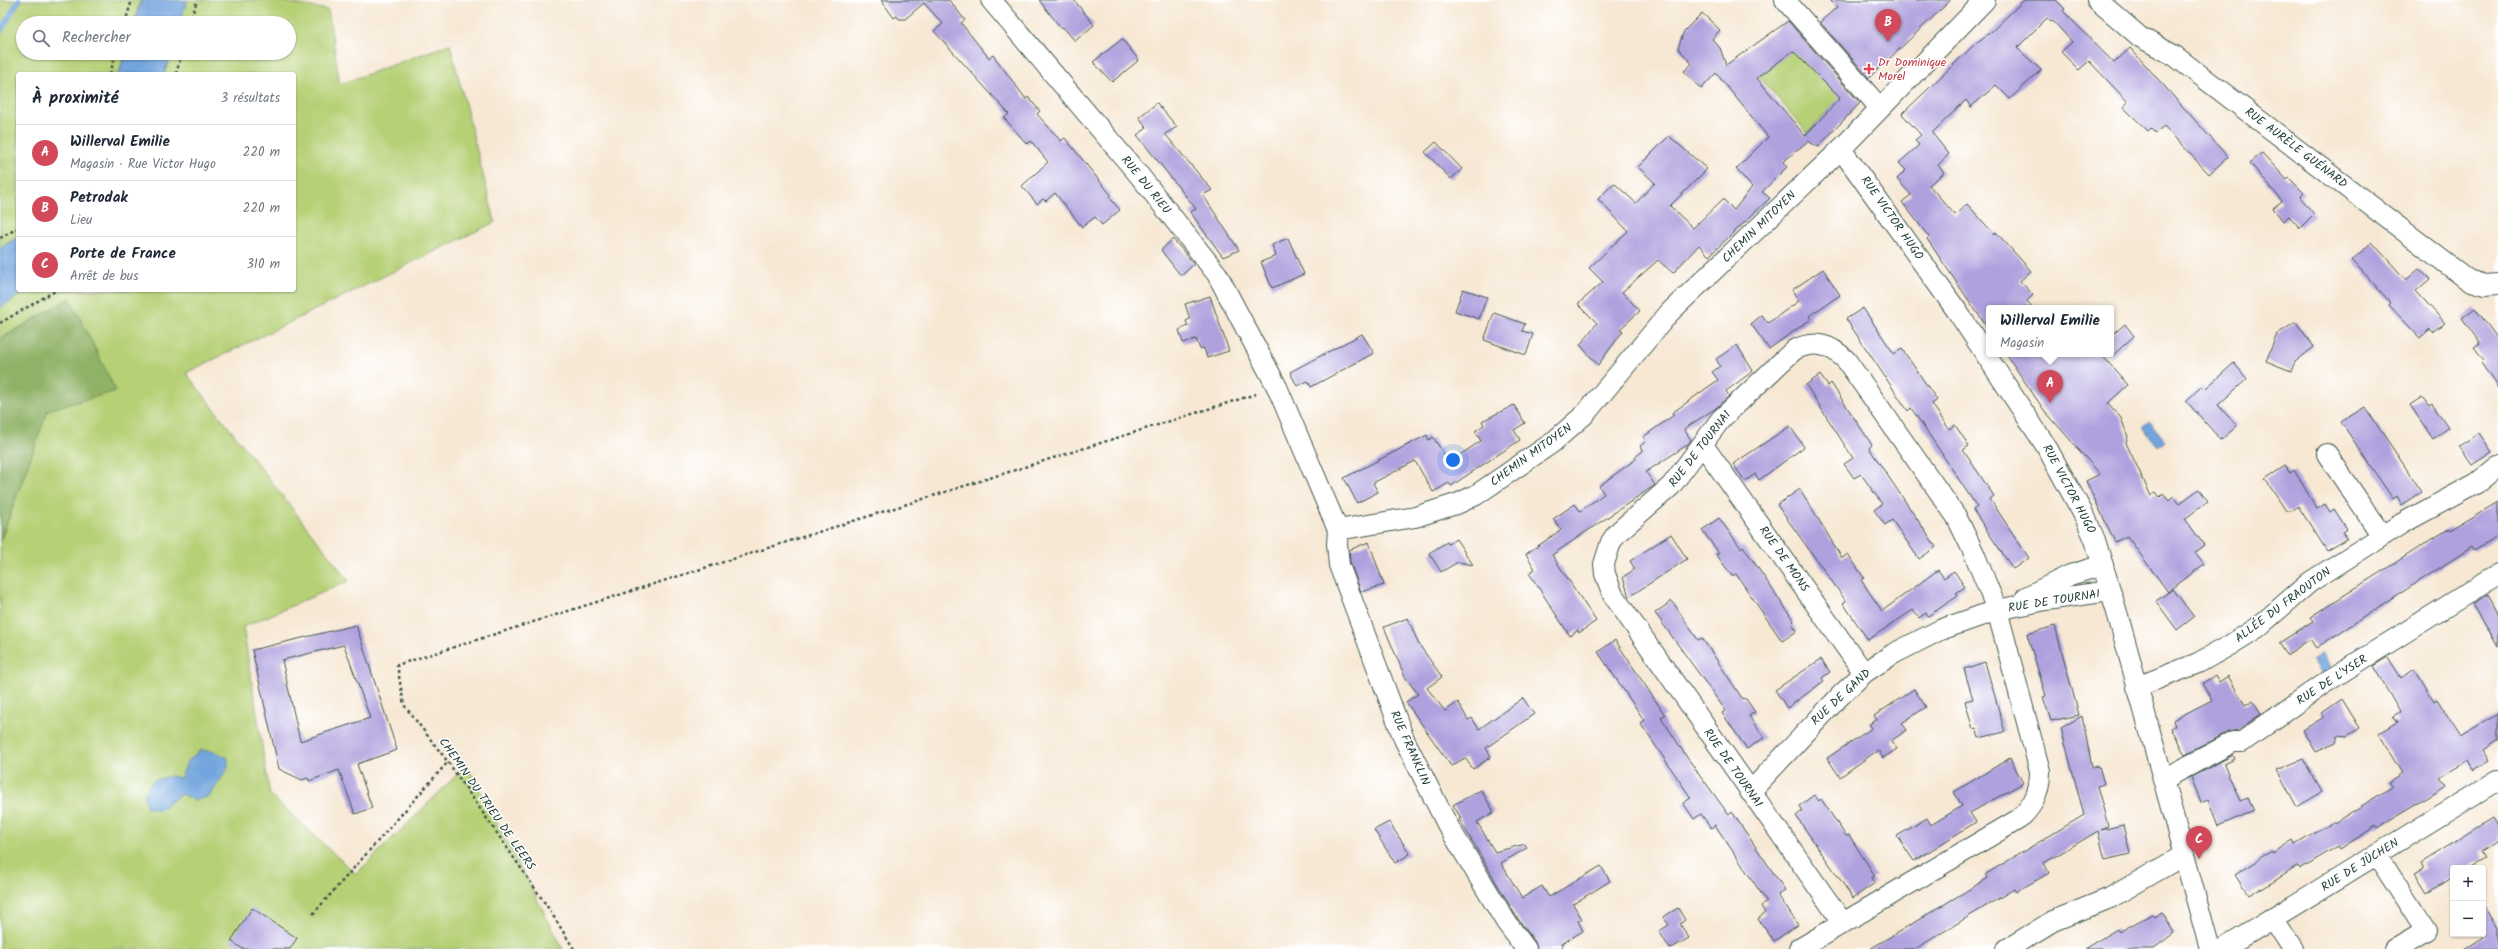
<!DOCTYPE html>
<html lang="fr">
<meta charset="utf-8">
<style>
body{margin:0;font-family:Kalam,sans-serif;background:#f2f2f3;color:#1f2937}
.controls{position:absolute;right:12px;bottom:12px;display:grid;overflow:hidden;border-radius:4px;box-shadow:0 1px 3px #0004}
.controls button{width:36px;height:36px;display:grid;place-items:center;padding:0;border:0;border-bottom:1px solid #e0e1e3;background:#fff;color:#1f2937;font:20px sans-serif}
.you{position:absolute;left:1453px;top:460px;width:14px;height:14px;margin:-10px;border:3px solid #fff;border-radius:50%;background:#1a73e8;box-shadow:0 0 0 6px #1a73e833}
.badge{display:grid;place-items:center;width:26px;height:26px;border-radius:50%;background:#d1495b;color:#fff;font-size:13px;font-weight:700}
.pin{position:absolute;translate:-50% -33px;filter:drop-shadow(0 1px 2px #0008)}
.pin::after{content:'';position:absolute;top:21px;width:14px;height:12px;background:inherit;clip-path:polygon(0 0,100% 0,50% 100%)}
.popup{position:absolute;left:1986px;top:305px;width:128px;height:52px;box-sizing:border-box;display:grid;place-content:center;border-radius:4px;background:#fff;filter:drop-shadow(0 1px 3px #0005);font-size:13px;white-space:nowrap;color:#747a83}
.popup b{font-size:15px;color:#1f2937}
.popup::after{content:'';position:absolute;left:50%;top:100%;margin-left:-8px;border:8px solid transparent;border-top-color:#fff}
.list{margin:0;padding:0;list-style:none}
h2{display:flex;justify-content:space-between;align-items:center;height:52px;margin:0;padding:0 16px;font-size:17px}
h2 small{font-size:13px;font-weight:400;color:#747a83}
.list li{display:grid;grid-template-columns:26px 1fr auto;gap:12px;align-items:center;box-sizing:border-box;height:56px;padding:0 16px;border-top:1px solid #e0e1e3}
.list b{display:block;font-size:15px;white-space:nowrap}
.list p{margin:0;font-size:13px;white-space:nowrap;color:#747a83}
.list em{font-size:13px;font-style:normal;color:#747a83}
.icon{flex:none;width:22px;height:22px;fill:none;stroke:currentColor;stroke-width:2;stroke-linecap:round;stroke-linejoin:round}
.map{position:relative;flex:none;width:2498px;height:949px;overflow:hidden}
.search{position:absolute;background:#fff;box-shadow:0 1px 3px #0004;left:16px;top:16px;width:280px;height:44px;display:flex;align-items:center;gap:10px;box-sizing:border-box;padding:0 14px;border-radius:22px;color:#747a83;font-size:15px}
.panel{position:absolute;background:#fff;box-shadow:0 1px 3px #0004;left:16px;top:72px;width:280px;height:220px;border-radius:4px}
.map>svg:first-child{display:block}
.green{fill:#b6d076;stroke:#6a8655}
.forest{fill:#90b267;stroke:#58784e}
.water{fill:#72a4dd;stroke:#487088}
.lines{fill:none;stroke-linecap:round;stroke-linejoin:round}
.stream{stroke:#72a4dd;stroke-width:5.5}
.building{fill:#afa0de;fill-rule:evenodd}
.minor-casing{stroke:#3f574c;stroke-width:22}
.path{stroke:#3f574c;stroke-width:2.5;stroke-dasharray:3 3;stroke-linecap:butt}
.minor{stroke:#fff;stroke-width:20}
.health-dot{fill:#e0444e;stroke:#fff;stroke-width:1.5}
.labels{text-anchor:middle;dominant-baseline:central;stroke-width:3;stroke-linejoin:round;paint-order:stroke}
.health-label{font-size:12px;fill:#be3a42;stroke:#fff;text-anchor:start}
.street-label{font-size:12px;fill:#1f3d34;stroke:#fff}
</style>
<div class="map">
<svg width="2498" height="949" viewBox="0 0 2498 949">
<rect width="100%" height="100%" fill="#fff"/>
<filter id="ink" filterUnits="userSpaceOnUse"><feTurbulence type="fractalNoise" baseFrequency=".025" numOctaves="2"/><feDisplacementMap in="SourceGraphic" scale="8" xChannelSelector="R" yChannelSelector="G"/><feConvolveMatrix kernelMatrix="1 2 1 2 8 2 1 2 1" color-interpolation-filters="sRGB"/></filter>
<filter id="wash" filterUnits="userSpaceOnUse"><feTurbulence type="fractalNoise" baseFrequency=".012" numOctaves="4" result="noise"/><feDisplacementMap in="SourceGraphic" scale="16" xChannelSelector="R" yChannelSelector="G"/><feGaussianBlur stdDeviation="0.9" result="paint"/><feColorMatrix in="noise" values="0 0 0 0 0 0 0 0 0 0 0 0 0 0 0 0 0 1.4 0 .05"/><feComposite in="paint" operator="in"/></filter>
<g filter="url(#wash)">
<rect width="100%" height="100%" fill="#f7e8d4"/>
<g class="green">
<polygon points="0,0 141,0 134,23 23,23 23,53 125,53 119,74 18,74 18,237 0,248"/>
<polygon points="187,0 274,0 328,10 340,84 450,44 495,222 186,373 349,581 243,627 270,795 356,874 467,765 563,949 0,949 0,542 48,409 116,391 18,328 0,339 0,308 27,290 294,290 294,74 164,74 171,53 289,53 289,23 180,23"/>
<polygon points="1793,50 1841,97 1807,133 1759,76"/>
</g>
<polygon class="forest" points="70,298 116,391 48,410 0,542 0,339"/>
<g class="water">
<polygon points="141,0 187,0 180,23 134,23"/>
<polygon points="125,53 171,53 164,74 119,74"/>
<polygon points="18,237 18,290 27,290 0,308 0,248"/>
<polygon points="2149,421 2165,440 2158,446 2142,427"/>
<polygon points="2321,653 2333,671 2324,677 2312,659"/>
<polygon points="201,750 216,752 228,758 228,768 209,797 194,800 181,794 159,810 147,807 144,796 152,781 170,776 181,778 187,762"/>
</g>
<g class="lines">
<polyline class="stream" points="0,32 19,0"/>
</g>
<g id="blocks">
<g class="building">
<polygon points="881,0 949,0 965,20 961,23 989,58 993,55 1026,99 1028,97 1040,111 1037,114 1061,141 1065,138 1111,195 1109,197 1120,210 1102,225 1095,217 1082,227 1055,193 1046,201 1043,199 1037,204 1022,186 1048,162 1031,141 1027,144 1004,118 1009,114 934,31 943,24 924,3 905,19 899,19 897,16 894,18"/>
<polygon points="1039,0 1074,0 1094,25 1075,41 1063,27 1061,28"/>
<polygon points="1830,0 1951,0 1869,78 1820,22 1837,7"/>
<polygon points="2024,0 2056,0 2065,9 2063,11 2114,63 2130,48 2228,157 2209,174 2164,126 2156,133 2151,128 2148,131 2123,107 2128,102 2089,61 2079,70 2061,52 2072,42 2053,21 2051,22 2047,18 2017,48 2041,70 2010,99 1996,85 1971,107 1966,100 1932,133 1949,154 1938,165 1944,173 1929,185 1955,215 1967,204 1994,234 1996,232 2031,271 2020,281 2033,295 2027,301 2032,308 1989,308 1989,330 1927,239 1929,237 1902,202 1911,195 1897,179 1906,170 1899,163 1919,145 1915,140 1921,135 1902,114 1976,43 1992,31"/>
<path d="M1702,13L1720,30L1712,39L1720,48L1726,65L1788,21L1860,103L1818,147L1808,141L1783,162L1787,167L1762,192L1770,198L1709,256L1699,245L1673,273L1658,260L1622,292L1640,311L1620,329L1623,331L1598,365L1580,345L1597,323L1578,304L1603,282L1589,268L1628,231L1598,199L1614,183L1636,203L1655,183L1638,167L1669,136L1707,169L1670,206L1693,228L1723,199L1734,210L1752,187L1736,169L1768,137L1716,73L1701,89L1684,71L1692,64L1678,48L1684,31ZM1793,51L1840,98L1805,136L1757,78Z"/>
<polygon points="1122,39 1139,60 1112,82 1093,62"/>
<polygon points="1157,103 1177,127 1165,134 1212,190 1203,195 1239,250 1223,257 1190,212 1196,209 1137,135 1147,128 1139,117"/>
<polygon points="1436,142 1462,169 1451,179 1425,152"/>
<polygon points="2262,153 2287,180 2289,178 2304,193 2300,197 2314,214 2300,228 2289,216 2283,221 2273,208 2282,201 2250,163"/>
<polygon points="1288,238 1304,274 1272,288 1261,262 1276,256 1272,245"/>
<polygon points="1173,239 1194,264 1181,276 1161,250"/>
<polygon points="2372,242 2406,280 2419,269 2430,279 2416,291 2445,323 2433,332 2430,329 2420,338 2389,305 2391,303 2352,260"/>
<polygon points="1823,269 1840,295 1809,316 1811,319 1769,349 1751,324 1762,315 1768,323 1799,301 1792,290"/>
<polygon points="1463,289 1487,297 1479,319 1455,311"/>
<polygon points="1210,296 1229,351 1207,358 1204,348 1200,349 1196,339 1183,343 1179,330 1188,326 1186,321 1190,319 1185,304"/>
<polygon points="1863,308 1894,354 1902,349 1937,400 1932,404 1949,429 1955,425 1969,446 1963,450 1994,496 1990,499 2029,558 2013,569 1973,510 1977,507 1942,454 1911,408 1908,411 1846,319"/>
<polygon points="2475,308 2498,339 2498,388 2481,363 2484,360 2474,347 2480,343 2462,318"/>
<polygon points="1494,313 1525,324 1522,331 1533,334 1526,355 1484,340"/>
<polygon points="2296,322 2314,347 2295,362 2291,371 2266,361 2277,334"/>
<polygon points="2125,324 2134,336 2111,357 2111,336"/>
<polygon points="1362,334 1374,353 1311,387 1308,381 1297,386 1290,372"/>
<polygon points="1737,345 1753,371 1726,391 1729,396 1716,408 1684,429 1691,440 1687,445 1646,472 1655,485 1552,555 1596,621 1579,633 1578,630 1570,636 1529,573 1535,569 1526,554 1561,530 1553,519 1575,504 1580,511 1604,494 1599,486 1636,459 1635,457 1643,451 1640,446 1646,441 1643,437 1674,415 1672,413 1718,380 1712,372 1720,366 1716,359"/>
<polygon points="2006,354 2101,354 2128,385 2108,403 2121,418 2128,437 2126,443 2151,496 2156,492 2160,497 2163,494 2169,501 2173,497 2179,504 2199,489 2208,501 2185,519 2204,545 2195,552 2204,564 2168,592 2127,536 2115,542 2086,481 2100,474 2044,410"/>
<polygon points="2234,363 2247,379 2218,405 2237,426 2221,440 2186,401 2202,386 2205,389"/>
<polygon points="1820,375 1828,386 1831,383 1872,445 1869,448 1936,547 1919,559 1892,520 1885,525 1874,510 1882,504 1861,474 1854,478 1844,464 1853,458 1806,385"/>
<polygon points="2422,397 2429,406 2432,404 2448,428 2433,439 2410,405"/>
<polygon points="1514,405 1525,423 1514,430 1520,440 1451,486 1449,483 1433,492 1415,461 1373,483 1378,492 1357,503 1344,478 1427,435 1429,440 1433,437 1449,462 1481,441 1475,431 1484,425 1482,421"/>
<polygon points="2365,407 2422,492 2402,505 2397,496 2393,499 2341,422"/>
<polygon points="1790,426 1804,447 1759,480 1755,474 1745,481 1733,464"/>
<polygon points="2479,433 2492,452 2472,465 2459,446"/>
<polygon points="2285,466 2290,473 2294,470 2317,509 2325,504 2330,512 2334,509 2347,529 2343,532 2347,539 2327,551 2298,506 2292,511 2286,511 2265,479"/>
<polygon points="1800,489 1842,558 1848,554 1864,578 1861,580 1882,611 1938,570 1944,578 1954,571 1965,587 1956,593 1958,596 1928,616 1926,613 1919,618 1913,610 1868,640 1843,603 1846,601 1777,505"/>
<polygon points="2498,502 2498,536 2474,551 2472,547 2316,648 2310,639 2287,655 2279,643 2313,621 2310,617 2450,528 2451,530"/>
<polygon points="1719,518 1741,548 1743,546 1794,621 1792,623 1797,631 1782,641 1736,574 1732,576 1716,554 1719,553 1702,530"/>
<polygon points="1671,534 1687,559 1629,597 1623,577 1635,569 1630,561"/>
<polygon points="1456,539 1473,565 1458,562 1441,572 1429,553 1447,542 1448,544"/>
<polygon points="1369,542 1384,585 1361,592 1350,562 1349,550"/>
<polygon points="2173,589 2194,617 2177,630 2156,601"/>
<polygon points="2488,594 2498,612 2498,647 2473,604"/>
<polygon points="1672,601 1698,640 1702,638 1742,698 1746,699 1755,712 1749,716 1764,738 1747,749 1722,713 1726,711 1655,613"/>
<polygon points="1408,618 1418,643 1442,677 1427,688 1445,711 1458,702 1468,720 1472,718 1479,729 1523,698 1534,714 1486,748 1491,757 1473,769 1465,758 1451,766 1406,702 1418,694 1405,677 1384,627"/>
<path d="M356,625L397,750L357,764L372,808L355,814L339,770L309,781L308,778L302,780L279,769L252,650ZM344,645L370,718L300,741L282,660Z"/>
<polygon points="2055,626 2079,715 2051,721 2043,697 2046,696 2027,634"/>
<polygon points="1615,640 1665,715 1661,717 1686,756 1729,815 1732,812 1785,890 1778,895 1798,925 1774,941 1758,919 1765,913 1761,906 1767,902 1715,825 1711,828 1701,814 1694,819 1683,803 1691,798 1640,723 1644,720 1598,652"/>
<polygon points="2388,657 2401,678 2415,669 2434,701 2437,699 2460,736 2498,714 2498,740 2483,750 2489,760 2473,770 2468,761 2440,777 2446,786 2432,795 2377,828 2376,826 2340,849 2338,846 2300,869 2298,866 2262,889 2261,887 2248,895 2235,875 2256,862 2262,855 2265,855 2272,851 2273,853 2293,840 2295,844 2333,821 2334,823 2392,787 2388,782 2402,773 2378,734 2398,722 2393,716 2400,712 2373,666"/>
<polygon points="1821,659 1830,672 1822,678 1824,681 1787,708 1775,690"/>
<polygon points="1985,662 2005,732 1979,738 1976,728 1973,729 1965,701 1973,699 1964,669"/>
<polygon points="2215,675 2219,682 2228,676 2245,705 2253,700 2261,714 2238,730 2228,732 2185,755 2171,728 2175,726 2173,720 2212,700 2203,683"/>
<polygon points="1914,689 1926,707 1902,723 1907,730 1891,741 1897,749 1883,758 1878,750 1840,777 1827,758 1872,728 1869,724 1877,720 1874,716"/>
<polygon points="2342,699 2360,728 2347,736 2338,735 2336,743 2316,752 2303,730 2324,717 2322,713"/>
<polygon points="2082,716 2092,767 2099,766 2104,784 2097,786 2108,826 2101,830 2123,825 2130,854 2105,860 2098,831 2044,863 2049,873 2016,892 2014,889 1915,949 1870,949 1988,878 1986,874 2084,815 2061,728"/>
<polygon points="2233,755 2235,759 2224,764 2240,801 2248,798 2254,811 2218,826 2208,799 2201,802 2191,777"/>
<polygon points="2010,758 2023,783 1970,813 1976,822 1914,861 1897,836 1927,818 1931,825 1962,806 1954,792"/>
<polygon points="2303,759 2322,792 2297,807 2277,770"/>
<polygon points="1481,790 1494,812 1477,822 1495,852 1525,844 1527,848 1501,863 1522,898 1542,886 1549,897 1601,866 1610,881 1573,904 1582,919 1578,921 1583,931 1561,944 1564,949 1537,949 1535,942 1516,916 1459,819 1461,818 1453,805"/>
<polygon points="1814,795 1819,801 1821,799 1846,836 1849,835 1875,876 1871,878 1875,883 1853,898 1796,816 1802,811 1799,806"/>
<polygon points="2493,818 2498,826 2498,841 2480,852 2484,858 2468,867 2453,868 2453,876 2427,893 2415,874 2424,869 2421,863"/>
<polygon points="1389,822 1410,854 1395,863 1374,830"/>
<polygon points="2483,902 2498,927 2498,949 2464,949 2483,937"/>
<polygon points="252,908 297,938 290,949 243,949 231,941"/>
<polygon points="1678,908 1685,920 1680,924 1689,938 1670,949 1659,931 1669,925 1663,917"/>
<polygon points="2162,912 2174,933 2153,949 2084,949 2117,929 2119,932 2152,914 2154,917"/>
</g>
</g>
</g>
<g filter="url(#ink)">
<use href="#blocks" fill-opacity="0" stroke="#3f574c" stroke-width="1"/>
<g class="lines">
<defs>
<g id="minor">
<polyline points="991,0 1139,175 1217,274 1277,387 1338,530 1337,544 1339,565 1404,739 1447,824 1506,922 1526,949"/>
<polyline points="1785,0 1880,108"/>
<polyline points="2097,0 2140,37 2175,56 2468,280 2485,285 2498,284"/>
<polyline points="1841,149 1957,311 2046,446 2086,519 2095,540 2118,616 2210,949"/>
<polyline points="1703,445 1864,673"/>
<polyline points="2327,454 2382,536"/>
<polyline points="1338,530 1415,517 1459,503 1476,495 1552,443 1585,414 1670,312 1841,149 1985,0"/>
<polyline points="2026,597 2070,575 2103,565"/>
<polyline points="2137,687 2198,663 2230,645 2257,628 2310,582 2401,524 2477,483 2498,466"/>
<polyline points="2164,779 2233,742 2242,742 2323,684 2498,574"/>
<polyline points="1750,792 1840,696 1864,673 1893,654 1940,630 1997,610 2046,600 2110,591"/>
<polyline points="2377,855 2426,931 2396,949"/>
<polyline points="2273,918 2293,949"/>
<path d="M1799,949L2019,819C2034,805 2040,792 2040,771L1997,610L1974,553L1956,516L1846,360C1830,344 1815,340 1794,350L1721,419L1671,486L1617,533L1611,542L1604,564L1605,574L1613,595L1843,923"/>
<polyline points="2007,949 2053,921 2110,898 2184,855"/>
<polyline points="2223,949 2498,780"/>
</g>
</defs>
<use href="#minor" class="minor-casing"/>
<g class="path">
<polyline points="125,23 132,0"/>
<polyline points="190,23 197,0"/>
<polyline points="110,74 116,53"/>
<polyline points="176,74 182,53"/>
<polyline points="0,238 18,228"/>
<polyline points="0,323 57,290"/>
<polyline points="313,914 448,762"/>
<polyline points="574,949 547,906 448,762 404,705 397,665 1259,393"/>
</g>
<use href="#minor" class="minor"/>
</g>
</g>
<path class="health-dot" d="M1867 63h4v4h4v4h-4v4h-4v-4h-4v-4h4z"/>
<g class="labels">
<g class="health-label">
<text x="1878" y="62">Dr Dominique<tspan x="1878" dy="14">Morel</tspan></text>
</g>
<g class="street-label">
<text transform="translate(2296 148) rotate(37)">RUE AURÈLE GUÉNARD</text>
<text transform="translate(1146 185) rotate(51)">RUE DU RIEU</text>
<text transform="translate(1892 218) rotate(55)">RUE VICTOR HUGO</text>
<text transform="translate(1759 227) rotate(-44)">CHEMIN MITOYEN</text>
<text transform="translate(1700 449) rotate(-52)">RUE DE TOURNAI</text>
<text transform="translate(1531 455) rotate(-36)">CHEMIN MITOYEN</text>
<text transform="translate(2069 489) rotate(62)">RUE VICTOR HUGO</text>
<text transform="translate(1784 559) rotate(55)">RUE DE MONS</text>
<text transform="translate(2054 601) rotate(-9)">RUE DE TOURNAI</text>
<text transform="translate(2283 605) rotate(-37)">ALLÉE DU FRAOUTON</text>
<text transform="translate(2332 680) rotate(-33)">RUE DE L'YSER</text>
<text transform="translate(1841 697) rotate(-43)">RUE DE GAND</text>
<text transform="translate(1410 748) rotate(66)">RUE FRANKLIN</text>
<text transform="translate(1733 768) rotate(55)">RUE DE TOURNAI</text>
<text transform="translate(487 804) rotate(55)">CHEMIN DU TRIEU DE LEERS</text>
<text transform="translate(2360 865) rotate(-32)">RUE DE JÜCHEN</text>
</g>
</g>
</svg>
<div class="controls">
<button>+</button>
<button>−</button>
</div>
<div class="you"></div>
<div class="pin badge" style="left:2050px;top:403px">A</div>
<div class="popup"><b>Willerval Emilie</b>Magasin</div>
<div class="pin badge" style="left:1888px;top:42px">B</div>
<div class="pin badge" style="left:2199px;top:859px">C</div>
<div class="search"><svg class="icon" aria-label="search" viewBox="0 0 24 24"><circle cx="10" cy="10" r="6"/><path d="M15 15l6 6"/></svg>Rechercher</div>
<section class="panel">
<h2>À proximité<small>3 résultats</small></h2>
<ul class="list">
<li><span class="badge">A</span><div><b>Willerval Emilie</b><p>Magasin · Rue Victor Hugo</p></div><em>220 m</em></li>
<li><span class="badge">B</span><div><b>Petrodak</b><p>Lieu</p></div><em>220 m</em></li>
<li><span class="badge">C</span><div><b>Porte de France</b><p>Arrêt de bus</p></div><em>310 m</em></li>
</ul>
</section>
</div>
